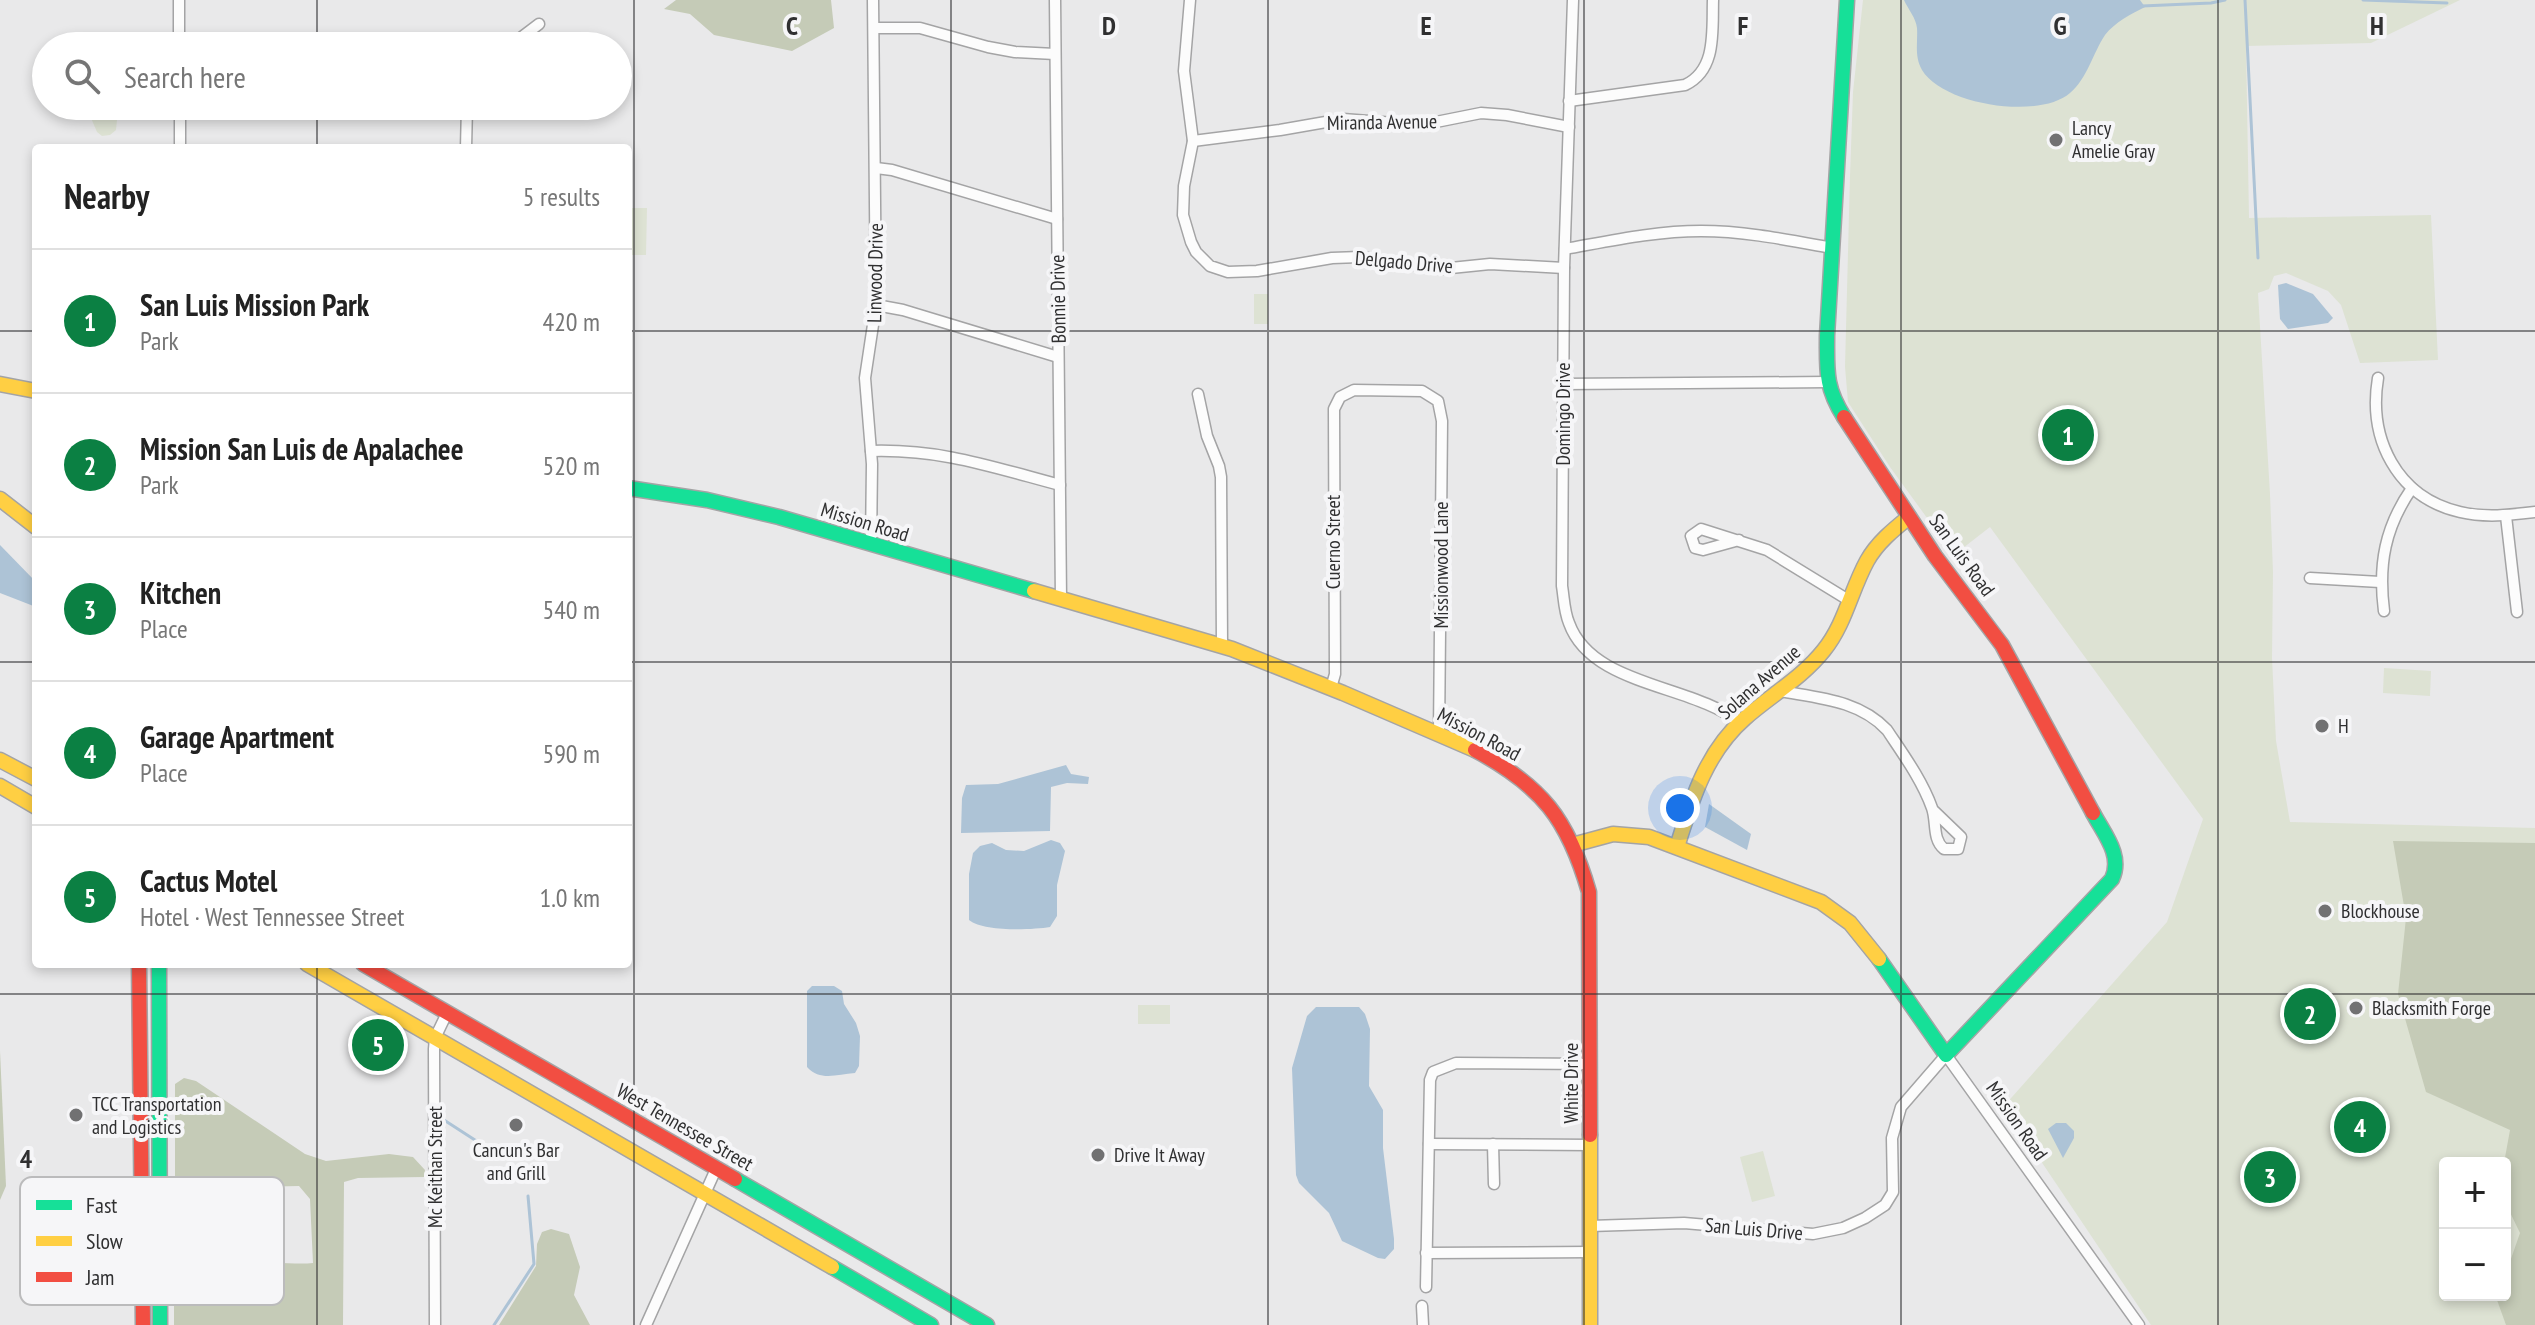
<!DOCTYPE html>
<meta charset="utf-8">
<style>
body{margin:0;font-family:"PT Sans Narrow",sans-serif;background:#f2f2f2;color:#222}
.controls{position:absolute;right:24px;bottom:24px;display:grid;overflow:hidden;border-radius:8px;box-shadow:0 4px 12px #0003}
.controls button{width:72px;height:72px;display:grid;place-items:center;padding:0;border:0;border-bottom:2px solid #e0e0e0;background:#fff;color:#222;font:40px sans-serif}
.you{position:absolute;left:1680px;top:808px;width:28px;height:28px;margin:-20px;border:6px solid #fff;border-radius:50%;background:#1a73e8;box-shadow:0 0 0 12px #1a73e833}
.badge{display:grid;place-items:center;width:52px;height:52px;border-radius:50%;background:#0b8043;color:#fff;font-size:26px;font-weight:700}
.pin{position:absolute;translate:-50% -50%;border:4px solid #fff;box-shadow:0 2px 8px #0006}
.list{margin:0;padding:0;list-style:none}
h2{display:flex;justify-content:space-between;align-items:center;height:104px;margin:0;padding:0 32px;font-size:34px}
h2 small{font-size:26px;font-weight:400;color:#767676}
.list li{display:grid;grid-template-columns:52px 1fr auto;gap:24px;align-items:center;box-sizing:border-box;height:144px;padding:0 32px;border-top:2px solid #e0e0e0}
.list b{display:block;font-size:30px;white-space:nowrap}
.list p{margin:0;font-size:26px;white-space:nowrap;color:#767676}
.list em{font-size:26px;font-style:normal;color:#767676}
.icon{flex:none;width:44px;height:44px;fill:none;stroke:currentColor;stroke-width:2;stroke-linecap:round;stroke-linejoin:round}
.map{position:relative;flex:none;width:2535px;height:1325px;overflow:hidden}
.search{position:absolute;background:#fff;box-shadow:0 4px 12px #0003;left:32px;top:32px;width:600px;height:88px;display:flex;align-items:center;gap:20px;box-sizing:border-box;padding:0 28px;border-radius:44px;color:#767676;font-size:30px}
.panel{position:absolute;background:#fff;box-shadow:0 4px 12px #0003;left:32px;top:144px;width:600px;height:824px;border-radius:8px}
.map>svg:first-child{display:block}
.green{fill:#dde2d3;fill-rule:evenodd}
.forest{fill:#c5cbb7}
.water{fill:#adc3d6}
.lines{fill:none;stroke-linecap:round;stroke-linejoin:round}
.stream{stroke:#adc3d6;stroke-width:3}
.street-casing{stroke:#a4a4a5;stroke-width:13}
.fast-casing{stroke:#a4a4a5;stroke-width:17}
.slow-casing{stroke:#a4a4a5;stroke-width:17}
.jam-casing{stroke:#a4a4a5;stroke-width:17}
.street{stroke:#fcfcfc;stroke-width:10}
.fast{stroke:#16e098;stroke-width:14}
.slow{stroke:#ffcf43;stroke-width:14}
.jam{stroke:#f24e42;stroke-width:14}
.grid{fill:none;stroke:#303031;stroke-width:2;stroke-opacity:0.55}
.poi-dot{fill:#717172;stroke:#f6f6f8;stroke-width:3}
.labels{text-anchor:middle;dominant-baseline:central;stroke-width:8;stroke-linejoin:round;paint-order:stroke}
.street-label{font-size:20px;fill:#303031;stroke:#f6f6f8}
.poi-label{font-size:20px;fill:#303031;stroke:#f6f6f8;text-anchor:start}
.key{fill:#f6f6f8;stroke:#bbbbbc;stroke-width:2}
.key-label{font-size:22px;fill:#303031}
.grid-label{font-size:26px;text-anchor:middle;font-weight:bold;fill:#303031;stroke:#f6f6f8;stroke-width:8;stroke-linejoin:round;paint-order:stroke}
</style>
<div class="map">
<svg width="2535" height="1325" viewBox="0 0 2535 1325">
<rect width="100%" height="100%" fill="#e9e9ea"/>
<g class="green">
<path d="M1863,0H2460L2371,43L2246,46L2249,218L2431,215L2438,360L2360,363L2341,305L2328,291L2286,273L2274,276L2269,289L2258,293L2270,494L2273,572L2272,658L2276,741L2290,822L2535,828V1325H2151L2004,1106L2167,922L2203,819L1990,527L1954,555L1890,467L1848,402L1845,367L1850,176L1853,92ZM2445,1163H2505V1295H2445Z"/>
<polygon points="108,113 117,120 116,130 110,135 102,136 97,132 91,118"/>
<polygon points="628,208 647,208 646,255 628,255"/>
<rect x="1254" y="294" width="14" height="30"/>
<polygon points="2384,668 2431,671 2430,696 2383,693"/>
<rect x="1138" y="1005" width="32" height="19"/>
<polygon points="1763,1151 1775,1196 1752,1202 1740,1157"/>
</g>
<g class="forest">
<polygon points="676,0 831,0 834,28 792,51 714,35 690,14 664,9"/>
<polygon points="2393,841 2535,843 2535,1325 2506,1325 2497,1300 2498,1295 2505,1295 2505,1276 2520,1233 2505,1202 2504,1163 2510,1130 2426,1092 2398,994 2406,918"/>
<polygon points="0,1051 6,1186 0,1200"/>
<path d="M184,1078L196,1081L305,1154L326,1161L389,1154L413,1157L425,1170L424,1177L358,1178L344,1182L343,1325H174V1299C212,1295 218,1276 249,1266C268,1260 293,1265 313,1263L310,1199L299,1186L175,1189V1084Z"/>
<polygon points="551,1229 569,1234 580,1267 574,1295 590,1325 499,1325 536,1266 537,1244 542,1232"/>
</g>
<g class="water">
<path d="M1904,0H2140L2145,7C2131,14 2115,22 2105,35C2093,53 2087,79 2070,93C2039,120 1943,105 1922,70C1914,56 1918,42 1917,28C1916,18 1908,9 1904,0Z"/>
<polygon points="2286,283 2313,294 2333,318 2328,323 2288,329 2280,319 2278,285"/>
<polygon points="0,545 36,582 36,607 0,593"/>
<polygon points="1066,765 1071,774 1089,777 1088,784 1067,783 1051,787 1050,831 961,833 962,798 966,785 998,784"/>
<polygon points="1709,804 1751,834 1747,850 1705,827"/>
<path d="M1051,840L1060,843L1065,851L1057,885V916L1050,927C1031,930 984,932 969,920V874L973,853L980,846L992,843L1006,850L1024,851Z"/>
<path d="M812,986H834L842,991L844,1004L856,1023L860,1036L859,1066L855,1073C837,1074 821,1082 807,1067V991Z"/>
<polygon points="1316,1007 1359,1007 1365,1014 1370,1029 1369,1086 1383,1110 1383,1148 1394,1239 1394,1249 1385,1259 1378,1258 1342,1241 1329,1213 1299,1183 1296,1175 1292,1068 1307,1016"/>
<polygon points="2056,1123 2066,1123 2074,1131 2074,1138 2063,1158 2048,1129"/>
</g>
<g class="lines">
<g class="stream">
<polyline points="2245,0 2258,258"/>
<polyline points="2363,0 2447,3"/>
<polyline points="2142,6 2211,3 2225,0"/>
<polyline points="444,1120 495,1153"/>
<polyline points="494,1325 534,1264 528,1196"/>
</g>
<defs>
<g id="street">
<polyline points="179,0 179,46"/>
<polyline points="1055,0 1061,599"/>
<polyline points="1190,0 1184,71 1193,141 1184,186 1183,215 1191,242 1196,252 1210,266 1228,272 1257,271 1332,258 1360,257 1441,269 1490,264 1564,268"/>
<path d="M1573,0L1564,268L1562,586C1564,598 1564,611 1569,623C1592,687 1693,684 1740,723"/>
<polyline points="874,28 920,28 988,47 1015,52 1055,54"/>
<polyline points="510,46 539,24"/>
<path d="M1569,101L1685,85C1717,70 1712,31 1713,0"/>
<polyline points="180,106 180,148"/>
<polyline points="1193,141 1280,130 1343,119 1421,125 1481,113 1507,115 1569,127"/>
<polyline points="466,148 467,106"/>
<polyline points="876,168 892,170 1057,219"/>
<path d="M1565,249C1610,241 1655,231 1701,231C1745,231 1788,240 1832,248"/>
<polyline points="876,305 903,310 1058,357"/>
<path d="M2378,378C2368,438 2396,497 2460,512C2485,518 2510,515 2535,512"/>
<polyline points="1563,384 1828,382"/>
<polyline points="1198,394 1207,436 1219,466 1221,477 1222,645"/>
<path d="M871,451C942,449 992,467 1060,485"/>
<polyline points="2506,516 2517,612"/>
<polyline points="1739,540 1703,550 1695,548 1691,536 1701,529 1767,550 1850,601"/>
<polyline points="871,545 872,464 865,378 876,305 873,0"/>
<polyline points="2310,578 2380,582"/>
<path d="M2384,611C2378,564 2385,527 2412,488"/>
<polyline points="1331,688 1335,674 1334,409 1340,397 1354,390 1422,391 1438,401 1442,421 1439,735"/>
<path d="M1780,691C1818,698 1859,700 1887,730C1903,754 1922,780 1932,808C1937,822 1932,839 1944,849H1958L1961,837L1934,811"/>
<polyline points="1429,1144 1591,1145"/>
<polyline points="1493,1144 1494,1184"/>
<polyline points="1590,1226 1684,1223 1813,1234 1843,1228 1865,1218 1885,1205 1893,1192 1892,1138 1901,1107 1946,1055 2139,1325"/>
<polyline points="1426,1253 1590,1252"/>
<polyline points="1426,1287 1430,1080 1433,1072 1456,1063 1591,1064"/>
<polyline points="1422,1306 1423,1325"/>
<polyline points="435,1325 434,1049 435,1038 447,1013"/>
<polyline points="646,1325 716,1169"/>
</g>
<g id="fast">
<path d="M1844,417C1825,387 1827,371 1827,336L1847,0"/>
<polyline points="628,488 707,500 779,517 1034,591"/>
<path d="M1879,959L1946,1055L2112,879C2123,855 2104,834 2093,813"/>
<polyline points="159,964 160,1325"/>
<polyline points="735,1179 987,1325"/>
<polyline points="832,1267 931,1325"/>
</g>
<g id="slow">
<polyline points="0,384 36,391"/>
<polyline points="0,499 36,527"/>
<polyline points="1034,591 1232,649 1343,693 1475,750"/>
<polyline points="0,760 36,779"/>
<polyline points="0,786 36,807"/>
<polyline points="1576,844 1613,834 1649,837 1821,902 1850,923 1879,959"/>
<path d="M1677,847C1692,799 1706,752 1745,718C1771,695 1802,678 1824,650C1845,624 1851,590 1867,561C1877,543 1893,530 1909,517"/>
<polyline points="307,964 832,1267"/>
<polyline points="1590,1135 1590,1325"/>
</g>
<g id="jam">
<polyline points="1844,417 1935,556 2002,645 2093,813"/>
<path d="M1475,750C1542,786 1568,819 1589,892L1590,1135"/>
<polyline points="139,964 143,1325"/>
<polyline points="363,964 735,1179"/>
</g>
</defs>
<use href="#street" class="street-casing"/>
<use href="#fast" class="fast-casing"/>
<use href="#slow" class="slow-casing"/>
<use href="#jam" class="jam-casing"/>
<use href="#street" class="street"/>
<use href="#fast" class="fast"/>
<use href="#slow" class="slow"/>
<use href="#jam" class="jam"/>
</g>
<path class="grid" d="M317,0V46M634,0V1325M951,0V1325M1268,0V1325M1584,0V1325M1901,0V1325M2218,0V1325M317,106V148M0,331H36M628,331H2535M0,662H36M628,662H2535M317,964V1325M0,994H2535"/>
<g class="poi-dot">
<circle cx="2056" cy="140" r="8"/>
<circle cx="2322" cy="726" r="8"/>
<circle cx="2325" cy="911" r="8"/>
<circle cx="2356" cy="1008" r="8"/>
<circle cx="76" cy="1115" r="8"/>
<circle cx="516" cy="1125" r="8"/>
<circle cx="1098" cy="1155" r="8"/>
</g>
<g class="labels">
<g class="street-label">
<text transform="translate(1382 122) rotate(-1)">Miranda Avenue</text>
<text transform="translate(1404 262) rotate(5)">Delgado Drive</text>
<text transform="translate(875 273) rotate(-89)">Linwood Drive</text>
<text transform="translate(1058 299) rotate(-91)">Bonnie Drive</text>
<text transform="translate(1563 414) rotate(-90)">Domingo Drive</text>
<text transform="translate(865 522) rotate(17)">Mission Road</text>
<text transform="translate(1333 542) rotate(-90)">Cuerno Street</text>
<text transform="translate(1962 555) rotate(54)">San Luis Road</text>
<text transform="translate(1441 565) rotate(-90)">Missionwood Lane</text>
<text transform="translate(1759 682) rotate(-41)">Solana Avenue</text>
<text transform="translate(1479 734) rotate(28)">Mission Road</text>
<text transform="translate(1571 1083) rotate(-90)">White Drive</text>
<text transform="translate(2017 1121) rotate(55)">Mission Road</text>
<text transform="translate(685 1127) rotate(30)">West Tennessee Street</text>
<text transform="translate(435 1167) rotate(-90)">Mc Keithan Street</text>
<text transform="translate(1754 1229) rotate(5)">San Luis Drive</text>
</g>
<g class="poi-label">
<text x="2072" y="128">Lancy<tspan x="2072" dy="23">Amelie Gray</tspan></text>
<text x="2338" y="726">H</text>
<text x="2341" y="911">Blockhouse</text>
<text x="2372" y="1008">Blacksmith Forge</text>
<text x="92" y="1104">TCC Transportation<tspan x="92" dy="23">and Logistics</tspan></text>
<text x="516" y="1150" text-anchor="middle">Cancun's Bar<tspan x="516" dy="23">and Grill</tspan></text>
<text x="1114" y="1155">Drive It Away</text>
</g>
</g>
<rect x="20" y="1177" width="264" height="128" rx="12" class="key"/>
<rect x="36" y="1200" width="36" height="10" fill="#16e098"/>
<rect x="36" y="1236" width="36" height="10" fill="#ffcf43"/>
<rect x="36" y="1272" width="36" height="10" fill="#f24e42"/>
<g class="key-label">
<text x="86" y="1213">Fast</text>
<text x="86" y="1249">Slow</text>
<text x="86" y="1285">Jam</text>
</g>
<g class="grid-label">
<text x="792" y="35">C</text>
<text x="1109" y="35">D</text>
<text x="1426" y="35">E</text>
<text x="1743" y="35">F</text>
<text x="2060" y="35">G</text>
<text x="2377" y="35">H</text>
<text x="26" y="1168">4</text>
</g>
</svg>
<div class="controls">
<button>+</button>
<button>−</button>
</div>
<div class="you"></div>
<div class="pin badge" style="left:2068px;top:435px">1</div>
<div class="pin badge" style="left:2310px;top:1014px">2</div>
<div class="pin badge" style="left:2270px;top:1177px">3</div>
<div class="pin badge" style="left:2360px;top:1127px">4</div>
<div class="pin badge" style="left:378px;top:1045px">5</div>
<div class="search"><svg class="icon" aria-label="search" viewBox="0 0 24 24"><circle cx="10" cy="10" r="6"/><path d="M15 15l6 6"/></svg>Search here</div>
<section class="panel">
<h2>Nearby<small>5 results</small></h2>
<ul class="list">
<li><span class="badge">1</span><div><b>San Luis Mission Park</b><p>Park</p></div><em>420 m</em></li>
<li><span class="badge">2</span><div><b>Mission San Luis de Apalachee</b><p>Park</p></div><em>520 m</em></li>
<li><span class="badge">3</span><div><b>Kitchen</b><p>Place</p></div><em>540 m</em></li>
<li><span class="badge">4</span><div><b>Garage Apartment</b><p>Place</p></div><em>590 m</em></li>
<li><span class="badge">5</span><div><b>Cactus Motel</b><p>Hotel · West Tennessee Street</p></div><em>1.0 km</em></li>
</ul>
</section>
</div>
